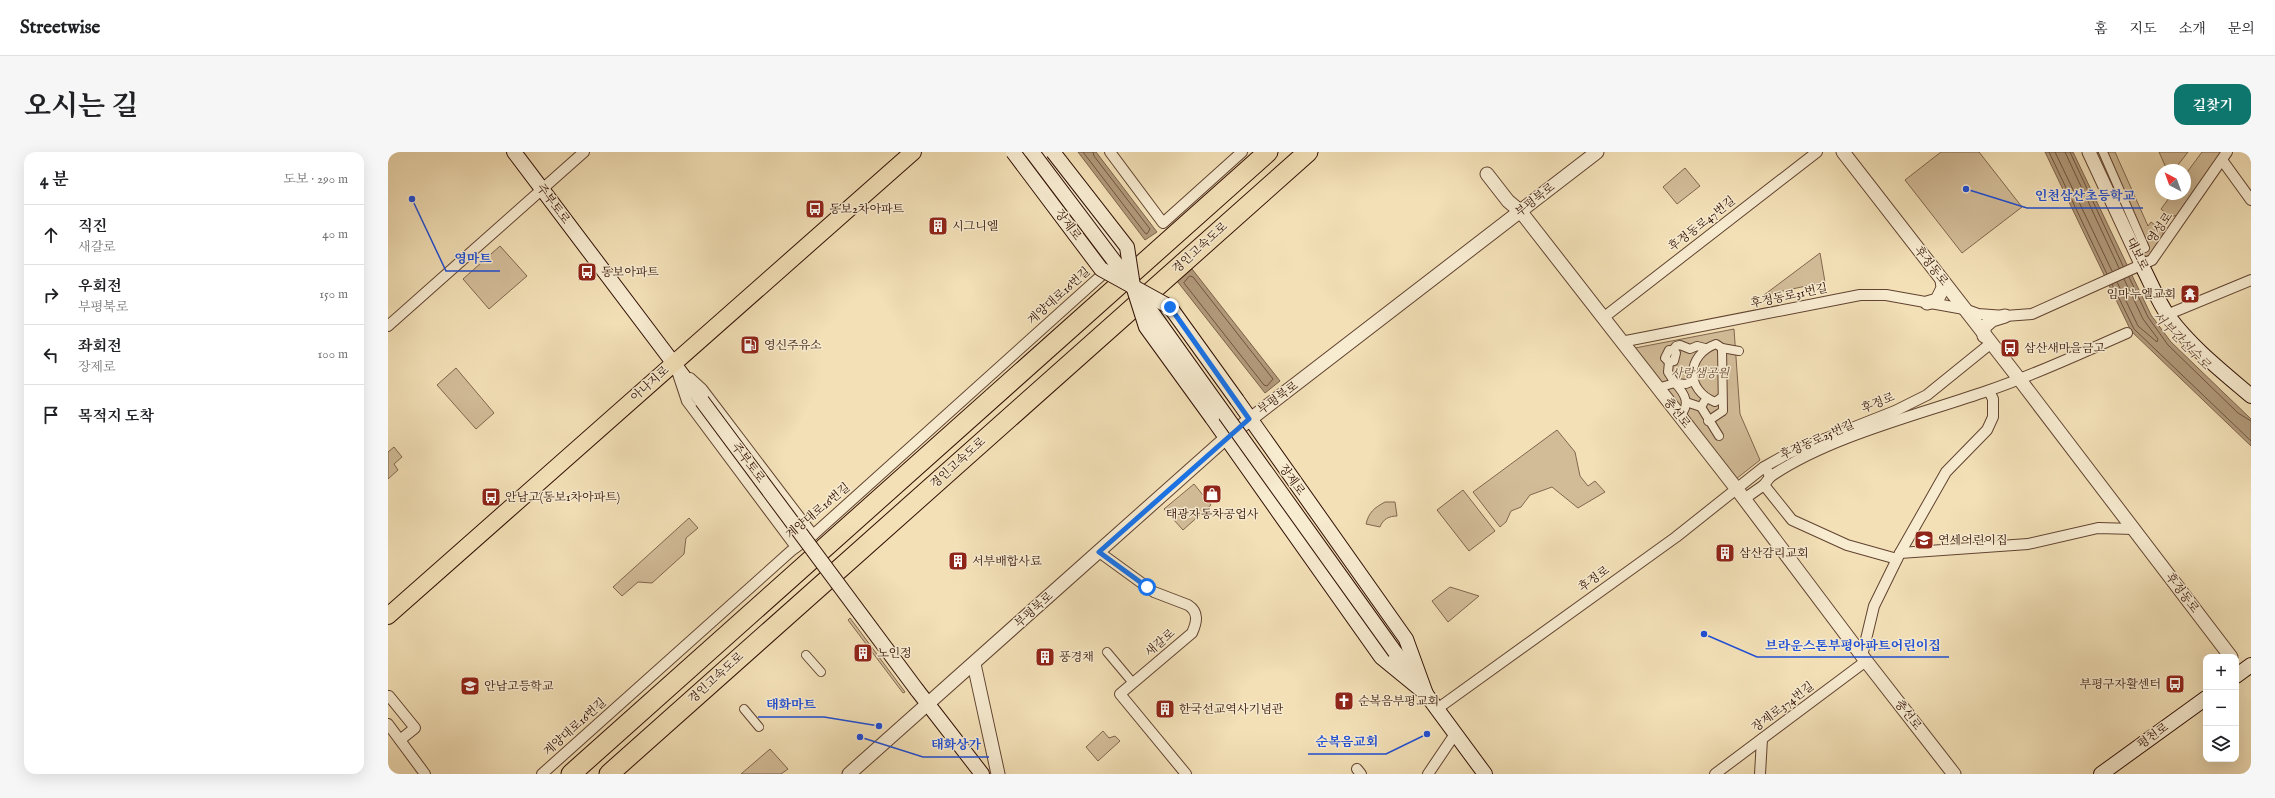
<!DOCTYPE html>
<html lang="ko">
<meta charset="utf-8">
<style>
body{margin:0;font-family:"IM FELL English","Noto Serif KR",serif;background:#f6f6f6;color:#202124}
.controls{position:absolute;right:12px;bottom:12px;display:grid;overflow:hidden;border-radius:8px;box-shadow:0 4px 16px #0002}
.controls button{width:36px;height:36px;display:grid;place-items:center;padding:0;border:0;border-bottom:1px solid #e0e0e0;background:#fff;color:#202124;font:20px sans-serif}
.compass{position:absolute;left:1767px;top:12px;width:36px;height:36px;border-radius:50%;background:#fff;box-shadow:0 4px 16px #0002;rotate:319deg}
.stop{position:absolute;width:12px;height:12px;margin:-9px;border:3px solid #1a73e8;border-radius:50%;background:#fff}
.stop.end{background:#1a73e8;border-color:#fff;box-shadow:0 1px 4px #0008}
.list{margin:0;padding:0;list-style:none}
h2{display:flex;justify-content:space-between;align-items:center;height:52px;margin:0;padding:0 16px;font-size:17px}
h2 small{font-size:13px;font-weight:400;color:#757577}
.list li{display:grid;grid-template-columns:26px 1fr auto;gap:12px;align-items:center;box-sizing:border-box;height:60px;padding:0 16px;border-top:1px solid #e0e0e0}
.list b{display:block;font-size:15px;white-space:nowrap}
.list p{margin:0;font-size:13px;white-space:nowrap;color:#757577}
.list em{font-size:13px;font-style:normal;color:#757577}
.icon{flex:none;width:22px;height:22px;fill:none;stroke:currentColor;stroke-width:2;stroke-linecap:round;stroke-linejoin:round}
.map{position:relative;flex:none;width:1863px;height:622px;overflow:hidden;border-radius:12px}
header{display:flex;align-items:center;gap:24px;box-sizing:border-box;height:56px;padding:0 20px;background:#fff;border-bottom:1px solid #e0e0e0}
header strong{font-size:19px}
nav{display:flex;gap:22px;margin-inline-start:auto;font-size:14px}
.intro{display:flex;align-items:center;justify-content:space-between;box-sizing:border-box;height:96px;padding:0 24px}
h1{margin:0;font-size:28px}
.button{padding:10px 18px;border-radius:12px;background:#0f766e;color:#fff;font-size:14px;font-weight:700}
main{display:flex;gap:24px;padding:0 24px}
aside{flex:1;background:#fff;border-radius:12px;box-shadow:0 4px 16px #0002}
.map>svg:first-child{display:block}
.green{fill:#d2bc98;stroke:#81664e}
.water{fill:#b1997a;stroke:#7d624a}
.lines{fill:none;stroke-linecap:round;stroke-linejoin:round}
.shore{stroke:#70543e;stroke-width:1}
.pedestrian-casing{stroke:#614330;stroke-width:10}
.minor-casing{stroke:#614330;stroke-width:12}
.tertiary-casing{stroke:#614330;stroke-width:15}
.secondary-casing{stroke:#300f03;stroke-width:16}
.primary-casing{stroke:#300f03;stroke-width:18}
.motorway-casing{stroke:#300f03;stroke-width:21}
.pedestrian{stroke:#f7ebd0;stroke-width:8}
.minor{stroke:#f7ebd0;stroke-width:10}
.tertiary{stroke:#f7ebd0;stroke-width:13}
.secondary{stroke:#f7ebd0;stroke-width:14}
.primary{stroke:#f3e0b7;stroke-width:16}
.motorway{stroke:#f3e0b7;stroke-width:19}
.secondary-bridge-casing{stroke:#300f03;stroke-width:16;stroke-linecap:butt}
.secondary-bridge{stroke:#f7ebd0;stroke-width:14}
.route{stroke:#1a73e8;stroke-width:5}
.labels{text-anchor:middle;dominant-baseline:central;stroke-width:3;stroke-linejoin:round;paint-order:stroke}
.street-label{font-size:12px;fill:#300f03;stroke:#f7ebd0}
.poi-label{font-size:12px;fill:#300f03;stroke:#f7ebd0;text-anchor:start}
.park-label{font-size:12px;font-style:italic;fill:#694c37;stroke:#f7ebd0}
.water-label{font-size:13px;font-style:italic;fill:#644633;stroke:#f7ebd0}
.leader{fill:none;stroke:#1d4ed8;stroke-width:1.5}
.callout-dot{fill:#1d4ed8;stroke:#f7ebd0;stroke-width:1.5}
.callout-label{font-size:13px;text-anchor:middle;font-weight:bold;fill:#1d4ed8;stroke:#f7ebd0;stroke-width:3;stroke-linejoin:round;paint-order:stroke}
</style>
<header>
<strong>Streetwise</strong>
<nav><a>홈</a><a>지도</a><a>소개</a><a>문의</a></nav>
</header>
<div class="intro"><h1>오시는 길</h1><a class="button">길찾기</a></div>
<main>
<aside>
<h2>4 분<small>도보 · 290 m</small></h2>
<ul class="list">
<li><svg class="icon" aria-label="ahead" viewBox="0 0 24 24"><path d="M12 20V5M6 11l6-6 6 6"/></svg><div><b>직진</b><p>새갈로</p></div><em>40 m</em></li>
<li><svg class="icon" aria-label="right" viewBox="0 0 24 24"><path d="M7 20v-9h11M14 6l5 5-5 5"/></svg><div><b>우회전</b><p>부평북로</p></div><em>150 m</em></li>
<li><svg class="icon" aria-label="left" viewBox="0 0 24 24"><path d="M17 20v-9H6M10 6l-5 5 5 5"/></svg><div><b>좌회전</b><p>장제로</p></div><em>100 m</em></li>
<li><svg class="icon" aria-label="arrive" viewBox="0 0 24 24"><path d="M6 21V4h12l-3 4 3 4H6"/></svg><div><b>목적지 도착</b></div></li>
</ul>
</aside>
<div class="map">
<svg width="1863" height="622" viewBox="0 0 1863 622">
<rect width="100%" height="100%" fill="#f3e0b7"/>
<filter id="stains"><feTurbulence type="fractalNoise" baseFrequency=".005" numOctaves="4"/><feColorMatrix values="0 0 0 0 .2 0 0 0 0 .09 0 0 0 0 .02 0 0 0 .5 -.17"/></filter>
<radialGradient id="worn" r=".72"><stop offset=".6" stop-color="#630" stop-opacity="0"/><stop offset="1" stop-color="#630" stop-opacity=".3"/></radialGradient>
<g class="green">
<polygon points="1553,0 1591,0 1634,55 1574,101 1517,28"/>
<polygon points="1705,0 1727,0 1760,74 1763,70 1775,79 1775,85 1761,104 1752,105"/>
<polygon points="1771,0 1800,0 1786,18 1779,18"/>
<polygon points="1814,0 1833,0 1790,63 1782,65 1773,57 1784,42 1797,42 1797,23"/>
<polygon points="1297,16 1312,34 1289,52 1275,35"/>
<polygon points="112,94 139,124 101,157 75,127"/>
<polygon points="1432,101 1437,130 1376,143"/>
<polygon points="1346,177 1352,262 1372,308 1348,327 1247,196"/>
<polygon points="68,216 106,261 88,277 49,233"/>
<polygon points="1169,278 1187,300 1192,324 1200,334 1207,329 1217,340 1190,356 1164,335 1142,343 1133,355 1123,359 1118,370 1112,375 1085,340"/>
<polygon points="6,295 14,305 6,312 10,318 0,327 0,300"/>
<polygon points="806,332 823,353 795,378 776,357"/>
<polygon points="1075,338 1107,379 1081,399 1049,358"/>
<path d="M997,350H1007L1009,364C1001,364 995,367 992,375L978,372C981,360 986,356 997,350Z"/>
<polygon points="301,366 310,376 298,386 296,402 264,431 250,430 234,444 225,435"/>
<polygon points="1062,435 1091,444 1060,470 1044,449"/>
<polygon points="462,466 517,540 515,541 460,468"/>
<polygon points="715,579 721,586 727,584 732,589 710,609 698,595"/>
<polygon points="382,597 400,617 393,622 353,622"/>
</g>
<g class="water">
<polygon points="690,0 708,0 769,80 757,88"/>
<polygon points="1657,0 1685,0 1763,163 1783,190 1863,267 1863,294 1743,179"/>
<polygon points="804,117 892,229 877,241 789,129"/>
</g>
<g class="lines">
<g class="shore">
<polyline points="695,0 757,81 759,82 762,77 706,4 705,0"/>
<polyline points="1661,0 1719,122"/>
<polyline points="1667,0 1724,119"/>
<polyline points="1677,0 1731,116"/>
<polyline points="1682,0 1735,114"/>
<polygon points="802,124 805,125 885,227 879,234 876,233 796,131"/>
<polyline points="1741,125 1760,165 1780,193 1850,261 1863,269"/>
<polyline points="1729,130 1750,174 1769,190 1770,187 1755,167 1736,127"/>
<polyline points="1724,132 1746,177 1863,289"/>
</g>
<defs>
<g id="pedestrian">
<polyline points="1715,0 1757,96"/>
<polyline points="1281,210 1277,206 1281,198 1285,198 1288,194 1292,193 1302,197 1309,194 1317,196"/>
<polyline points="1281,210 1280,220 1287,231 1298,232 1305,229"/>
<polyline points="1281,210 1286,209 1288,201 1285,198"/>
<path d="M1269,236L1287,231C1297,242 1303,252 1292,264"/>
<path d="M1334,245L1327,250C1297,238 1298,203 1328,192L1334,196L1351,199"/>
<polyline points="1298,250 1313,255 1316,250"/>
<polyline points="1313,255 1331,284"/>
<polyline points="1320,269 1335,259 1334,196"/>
<polyline points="719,500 745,531"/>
<polyline points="418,503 433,520"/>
<polyline points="356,557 371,575"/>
</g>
<g id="minor">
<polyline points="636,0 722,116"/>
<polyline points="722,0 775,71 854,0"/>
<polyline points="1834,8 1863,48"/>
<polyline points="1776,164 1863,128"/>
<polyline points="1215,166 1429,0"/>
<polyline points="0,174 196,0"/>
<polyline points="1233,190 1472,143 1498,143 1576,157 1590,162 1617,164 1644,162 1764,108 1839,0"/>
<polyline points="290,222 299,249 408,395"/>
<polyline points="302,226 314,237 425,383"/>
<polyline points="1380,320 1382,325 1376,333 1404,368 1459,393 1509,407"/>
<path d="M1382,325C1439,285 1533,262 1599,239C1647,223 1693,201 1739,181"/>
<polyline points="1356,347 1376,333"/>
<path d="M711,400L766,440L800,453C811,460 809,470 804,481L732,542L798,622"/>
<polyline points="1512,401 1640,392 1710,376 1746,377"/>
<polyline points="1474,504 1486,454 1512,401 1558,320 1599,278 1605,265 1605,247 1601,239"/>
<polyline points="1,544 27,576 12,588"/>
<polyline points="1049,557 1288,385 1376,315 1401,301 1507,259 1539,243 1602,192"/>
<polyline points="0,572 37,622"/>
<polyline points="969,617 973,622"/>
<polyline points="154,622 403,399 425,383 735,104 654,0"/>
<polyline points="1040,622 1067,582"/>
<polyline points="1327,622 1478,509"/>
<polyline points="1372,622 1374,587"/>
</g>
<g id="tertiary">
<polyline points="1455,0 1632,228 1843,505"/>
<polyline points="1701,0 1754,114"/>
<polyline points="1099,22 1120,49 1133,60 1348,336 1478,509 1566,622"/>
<polyline points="1539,151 1549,148 1555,136 1554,128"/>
<polyline points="1596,184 1596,175 1604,168 1617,164"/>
<polyline points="586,512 610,622"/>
<polyline points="461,622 838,286 1209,0"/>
</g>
<g id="secondary">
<polyline points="126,0 314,249"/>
<path d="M1754,114C1763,131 1770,150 1781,165C1803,195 1835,220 1863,244"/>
<polyline points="849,248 1018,487 1038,542"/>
<polyline points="824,266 993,505 1037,541"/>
<polyline points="1007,500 1097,622"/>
<polyline points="1848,524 1863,513"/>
<polyline points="529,538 594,622"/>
<polyline points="1713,622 1818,546"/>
</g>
<polyline id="primary" points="0,464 525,0"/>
<g id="motorway">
<polyline points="183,622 880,0"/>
<polyline points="221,622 920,0"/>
</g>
</defs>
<use href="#pedestrian" class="pedestrian-casing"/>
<use href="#minor" class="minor-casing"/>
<use href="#tertiary" class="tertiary-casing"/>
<use href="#secondary" class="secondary-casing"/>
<use href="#primary" class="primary-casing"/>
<use href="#motorway" class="motorway-casing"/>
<use href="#pedestrian" class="pedestrian"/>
<use href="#minor" class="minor"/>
<use href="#tertiary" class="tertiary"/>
<use href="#secondary" class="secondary"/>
<use href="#primary" class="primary"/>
<use href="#motorway" class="motorway"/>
<defs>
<g id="secondary-bridge">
<polyline points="625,0 713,117 782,155 849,248"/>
<polyline points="644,0 745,134 1007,500"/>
<polyline points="665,0 739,95 745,134 758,175 824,266"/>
<polyline points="314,249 529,538"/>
</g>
</defs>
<use href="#secondary-bridge" class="secondary-bridge-casing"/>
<use href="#secondary-bridge" class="secondary-bridge"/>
</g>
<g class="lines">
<polyline class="route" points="759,435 711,400 861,267 782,155"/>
</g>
<defs>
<symbol id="bus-square" viewBox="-11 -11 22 22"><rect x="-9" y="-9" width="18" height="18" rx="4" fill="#8f2418" stroke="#f7ebd0"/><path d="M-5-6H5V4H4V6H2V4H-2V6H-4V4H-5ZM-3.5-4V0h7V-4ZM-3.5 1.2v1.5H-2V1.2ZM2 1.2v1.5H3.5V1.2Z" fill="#fff"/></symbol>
<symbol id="building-square" viewBox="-11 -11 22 22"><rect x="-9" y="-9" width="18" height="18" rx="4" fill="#8f2418" stroke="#f7ebd0"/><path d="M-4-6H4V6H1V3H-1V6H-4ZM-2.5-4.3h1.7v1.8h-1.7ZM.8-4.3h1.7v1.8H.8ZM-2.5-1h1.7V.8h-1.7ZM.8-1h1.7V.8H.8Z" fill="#fff"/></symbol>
<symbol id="temple-square" viewBox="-11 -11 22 22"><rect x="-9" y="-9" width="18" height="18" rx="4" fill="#8f2418" stroke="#f7ebd0"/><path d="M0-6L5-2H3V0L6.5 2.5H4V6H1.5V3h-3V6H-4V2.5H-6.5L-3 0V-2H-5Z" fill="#fff"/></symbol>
<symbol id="fuel-square" viewBox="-11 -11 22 22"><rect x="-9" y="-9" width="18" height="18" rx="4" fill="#8f2418" stroke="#f7ebd0"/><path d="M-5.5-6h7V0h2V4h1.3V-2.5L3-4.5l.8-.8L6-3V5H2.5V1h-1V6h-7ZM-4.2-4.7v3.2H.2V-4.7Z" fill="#fff"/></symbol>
<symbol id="shop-square" viewBox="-11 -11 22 22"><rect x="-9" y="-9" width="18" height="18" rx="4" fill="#8f2418" stroke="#f7ebd0"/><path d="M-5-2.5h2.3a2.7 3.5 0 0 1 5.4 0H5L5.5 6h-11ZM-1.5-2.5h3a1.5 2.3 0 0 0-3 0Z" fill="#fff"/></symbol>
<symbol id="school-square" viewBox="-11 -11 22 22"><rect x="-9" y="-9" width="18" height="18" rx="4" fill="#8f2418" stroke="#f7ebd0"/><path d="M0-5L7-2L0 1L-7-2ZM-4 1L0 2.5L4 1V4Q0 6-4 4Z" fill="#fff"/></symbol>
<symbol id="church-square" viewBox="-11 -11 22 22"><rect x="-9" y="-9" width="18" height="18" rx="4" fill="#8f2418" stroke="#f7ebd0"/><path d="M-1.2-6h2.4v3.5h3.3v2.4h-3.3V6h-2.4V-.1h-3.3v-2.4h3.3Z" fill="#fff"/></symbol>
</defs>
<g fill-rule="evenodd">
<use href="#bus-square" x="416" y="46" width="22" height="22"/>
<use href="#building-square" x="539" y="63" width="22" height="22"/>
<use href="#bus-square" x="188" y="109" width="22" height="22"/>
<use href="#temple-square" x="1791" y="131" width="22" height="22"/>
<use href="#fuel-square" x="351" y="182" width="22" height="22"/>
<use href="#bus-square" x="1611" y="185" width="22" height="22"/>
<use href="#shop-square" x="813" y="331" width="22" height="22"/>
<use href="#bus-square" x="92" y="334" width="22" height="22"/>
<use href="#school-square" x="1525" y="377" width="22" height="22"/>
<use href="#building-square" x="1326" y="390" width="22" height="22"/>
<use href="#building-square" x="559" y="398" width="22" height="22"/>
<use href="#building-square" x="464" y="490" width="22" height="22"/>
<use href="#building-square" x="646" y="494" width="22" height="22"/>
<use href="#bus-square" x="1776" y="521" width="22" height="22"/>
<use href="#school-square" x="71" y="523" width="22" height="22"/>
<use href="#church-square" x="945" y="538" width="22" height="22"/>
<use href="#building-square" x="766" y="546" width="22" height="22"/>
</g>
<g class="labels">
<g class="street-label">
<text transform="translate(1147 48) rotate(-38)">부평북로</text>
<text transform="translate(165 52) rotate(53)">주부토로</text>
<text transform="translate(1314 72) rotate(-38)">후정동로47번길</text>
<text transform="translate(680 73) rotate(53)">장제로</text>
<text transform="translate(1772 76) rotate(-56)">영성로</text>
<text transform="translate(812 96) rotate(-42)">경인고속도로</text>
<text transform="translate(1749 102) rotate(64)">대보로</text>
<text transform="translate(1543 114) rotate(52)">후정동로</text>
<text transform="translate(671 144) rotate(-42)">계양대로16번길</text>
<text transform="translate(1401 144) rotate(-12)">후정동로31번길</text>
<text transform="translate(262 232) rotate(-42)">아나지로</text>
<text transform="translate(890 246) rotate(-36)">부평북로</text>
<text transform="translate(1490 251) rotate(-22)">후정로</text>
<text transform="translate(1289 261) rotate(52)">충선로</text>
<text transform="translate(1429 288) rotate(-24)">후정동로25번길</text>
<text transform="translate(360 311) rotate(53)">주부토로</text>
<text transform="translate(570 311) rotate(-42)">경인고속도로</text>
<text transform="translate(904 328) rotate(54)">장제로</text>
<text transform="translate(430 359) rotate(-40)">계양대로16번길</text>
<text transform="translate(1206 427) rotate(-36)">후정로</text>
<text transform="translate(1794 441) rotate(53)">후정동로</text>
<text transform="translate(646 458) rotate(-42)">부평북로</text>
<text transform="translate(772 491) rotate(-41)">새갈로</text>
<text transform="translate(328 526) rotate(-42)">경인고속도로</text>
<text transform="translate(1395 555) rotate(-37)">장제로374번길</text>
<text transform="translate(1520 563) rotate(52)">충선로</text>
<text transform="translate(187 575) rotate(-42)">계양대로16번길</text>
<text transform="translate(1765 584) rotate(-36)">평천로</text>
</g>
<g class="poi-label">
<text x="441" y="57">동보2차아파트</text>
<text x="564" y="74">시그니엘</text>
<text x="213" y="120">동보아파트</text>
<text x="1788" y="142" text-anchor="end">임마누엘교회</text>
<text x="376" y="193">영신주유소</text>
<text x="1636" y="196">삼산새마을금고</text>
<text x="117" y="345">안남고(동보1차아파트)</text>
<text x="824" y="362" text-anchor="middle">태광자동차공업사</text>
<text x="1550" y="388">연세어린이집</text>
<text x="1351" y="401">삼산감리교회</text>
<text x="584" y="409">서부배합사료</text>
<text x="489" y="501">노인정</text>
<text x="671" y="505">풍경채</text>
<text x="1773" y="532" text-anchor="end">부평구자활센터</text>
<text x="96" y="534">안남고등학교</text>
<text x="970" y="549">순복음부평교회</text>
<text x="791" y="557">한국선교역사기념관</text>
</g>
<g class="park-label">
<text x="1312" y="221">사랑샘공원</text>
</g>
<g class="water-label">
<text transform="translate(1793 189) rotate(45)">서부간선수로</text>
</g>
</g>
<path class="leader" d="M1578 37L1639 56H1755M24 47L58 119H112M1316 482L1369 505H1561M491 574L436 565H370M1039 582L998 602H920M472 585L535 605H601"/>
<g class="callout-dot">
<circle cx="1578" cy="37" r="4"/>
<circle cx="24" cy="47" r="4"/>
<circle cx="1316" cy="482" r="4"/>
<circle cx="491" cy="574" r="4"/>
<circle cx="1039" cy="582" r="4"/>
<circle cx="472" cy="585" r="4"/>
</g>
<g class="callout-label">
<text x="1697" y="48">인천삼산초등학교</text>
<text x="85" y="111">영마트</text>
<text x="1465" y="498">브라운스톤부평아파트어린이집</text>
<text x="403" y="557">태화마트</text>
<text x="959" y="594">순복음교회</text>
<text x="568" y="597">태화상가</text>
</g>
<rect width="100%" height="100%" filter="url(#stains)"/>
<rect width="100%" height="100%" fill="url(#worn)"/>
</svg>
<div class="controls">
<button>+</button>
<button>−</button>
<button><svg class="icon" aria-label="layers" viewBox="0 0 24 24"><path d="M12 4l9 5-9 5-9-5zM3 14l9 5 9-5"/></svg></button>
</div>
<svg class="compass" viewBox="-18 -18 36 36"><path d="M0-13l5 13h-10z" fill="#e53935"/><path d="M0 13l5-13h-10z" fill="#757577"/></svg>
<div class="stop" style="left:759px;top:435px"></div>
<div class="stop end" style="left:782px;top:155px"></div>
</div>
</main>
